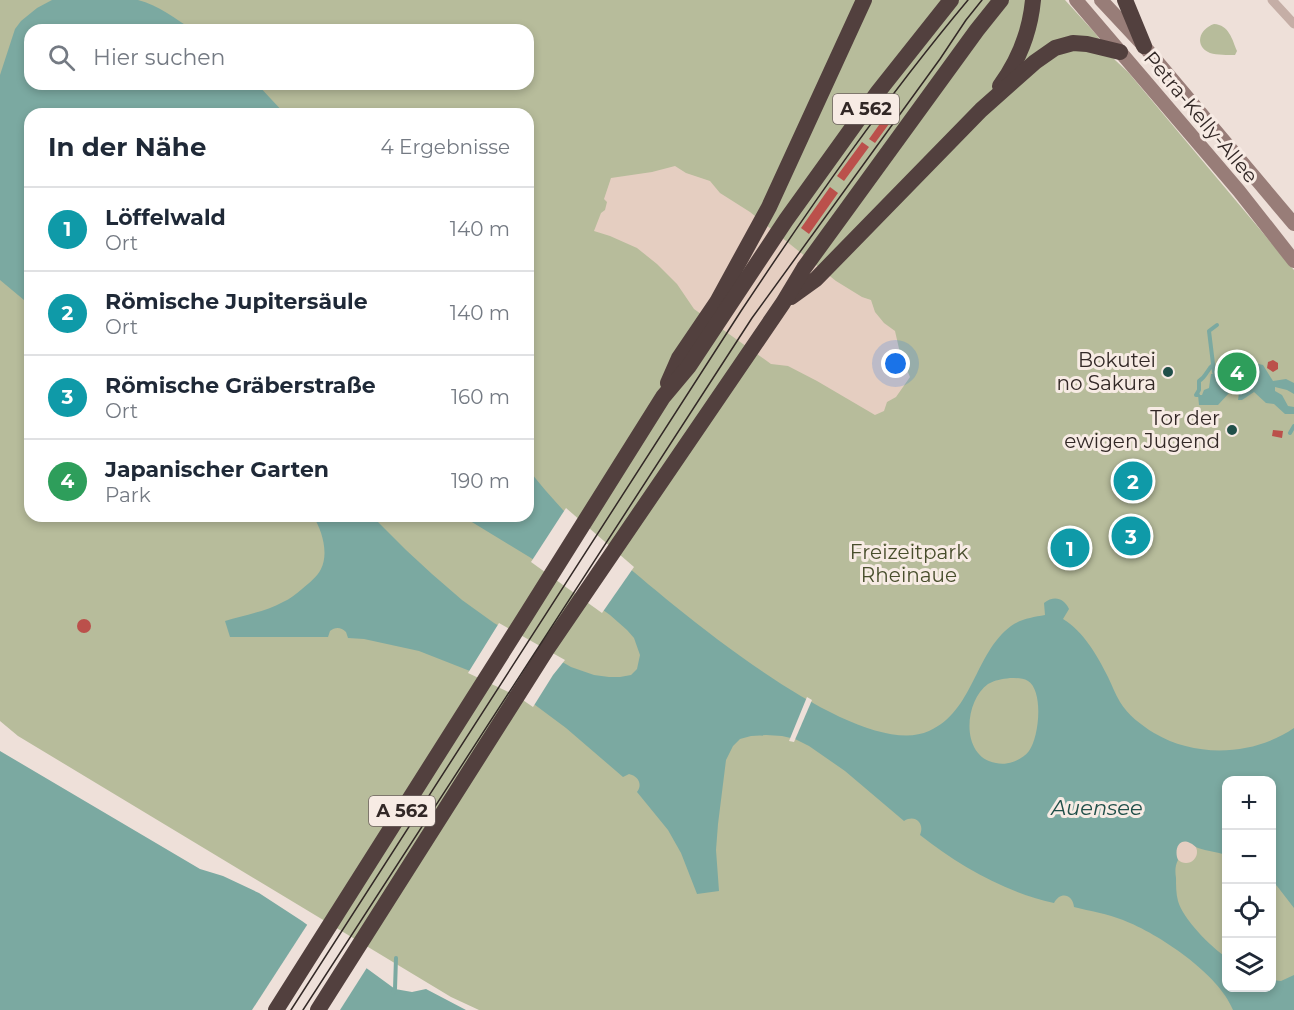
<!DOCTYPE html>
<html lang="de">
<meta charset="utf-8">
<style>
body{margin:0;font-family:Montserrat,sans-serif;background:#f2f2f3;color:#1f2937}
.controls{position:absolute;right:18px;bottom:18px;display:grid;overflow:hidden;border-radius:12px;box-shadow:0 3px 9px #0003}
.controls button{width:54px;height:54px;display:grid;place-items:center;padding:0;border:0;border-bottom:2px solid #e0e1e3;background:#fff;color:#1f2937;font:30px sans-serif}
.you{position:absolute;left:896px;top:364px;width:21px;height:21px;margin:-15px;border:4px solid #fff;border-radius:50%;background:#1a73e8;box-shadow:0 0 0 9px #1a73e833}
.badge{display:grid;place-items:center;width:39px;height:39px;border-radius:50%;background:#204f49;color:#fff;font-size:20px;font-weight:700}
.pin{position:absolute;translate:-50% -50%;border:3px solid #fff;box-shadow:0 2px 6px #0006}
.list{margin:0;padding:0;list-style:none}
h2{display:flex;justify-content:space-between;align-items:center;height:78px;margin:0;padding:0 24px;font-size:26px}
h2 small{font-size:20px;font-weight:400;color:#747a83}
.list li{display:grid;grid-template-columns:39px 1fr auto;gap:18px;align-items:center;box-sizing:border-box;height:84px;padding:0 24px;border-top:2px solid #e0e1e3}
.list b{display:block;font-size:22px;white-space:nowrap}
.list p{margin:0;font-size:20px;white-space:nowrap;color:#747a83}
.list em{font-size:20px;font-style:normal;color:#747a83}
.icon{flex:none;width:33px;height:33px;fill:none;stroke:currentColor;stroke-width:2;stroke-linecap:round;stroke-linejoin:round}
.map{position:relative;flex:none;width:1294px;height:1010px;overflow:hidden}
.search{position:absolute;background:#fff;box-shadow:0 3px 9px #0003;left:24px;top:24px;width:510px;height:66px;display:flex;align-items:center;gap:15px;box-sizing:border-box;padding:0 21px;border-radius:18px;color:#747a83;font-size:22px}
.panel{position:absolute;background:#fff;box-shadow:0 3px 9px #0003;left:24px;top:108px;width:510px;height:414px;border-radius:18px}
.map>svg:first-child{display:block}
.green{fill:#b7bc9b;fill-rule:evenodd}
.plaza{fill:#e5cec1}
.water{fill:#7ba9a1;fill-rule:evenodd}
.pier{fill:#eee0d9}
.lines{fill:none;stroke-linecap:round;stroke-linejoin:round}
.stream{stroke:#7ba9a1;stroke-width:4}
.building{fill:#bb504b}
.street{stroke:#c5aea6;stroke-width:9}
.secondary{stroke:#987d78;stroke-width:14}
.highway{stroke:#52403e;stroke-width:16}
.tram{stroke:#322826;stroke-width:1.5}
.poi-dot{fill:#204f49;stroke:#f7ebe4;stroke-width:2}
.labels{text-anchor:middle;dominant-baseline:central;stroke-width:6;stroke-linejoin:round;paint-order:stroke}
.shield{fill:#f7ebe4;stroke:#6d625f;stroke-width:1.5}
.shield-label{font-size:18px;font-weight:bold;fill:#322826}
.street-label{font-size:20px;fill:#322826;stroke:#f7ebe4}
.poi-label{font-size:20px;fill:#322826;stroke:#f7ebe4;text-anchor:end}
.park-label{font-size:20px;fill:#484e2c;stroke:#f7ebe4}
.water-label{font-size:21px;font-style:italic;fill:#204f49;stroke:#f7ebe4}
</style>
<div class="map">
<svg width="1294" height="1010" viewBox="0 0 1294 1010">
<rect width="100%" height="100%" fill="#eee0d9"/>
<g class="green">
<path d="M0,0H1065L1095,33L1115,60L1128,72L1294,270V1010H479L451,997L18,736L0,721ZM30,30H528V84H30ZM30,114H528V516H30ZM1226,780H1272V988H1226Z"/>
<path d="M1214,24C1229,25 1232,39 1237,51L1235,55C1228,55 1217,55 1210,53C1194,46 1199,29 1214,24Z"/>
</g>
<g class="plaza">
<polygon points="675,166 686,173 710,181 720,193 750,212 836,281 862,297 871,300 875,312 884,323 895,331 900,353 910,377 896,397 887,402 884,411 875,415 817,381 788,366 771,364 694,309 677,284 657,264 637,248 610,236 594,231 601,213 605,210 607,202 604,199 611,178 652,172"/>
<circle cx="1186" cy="852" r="11"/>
</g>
<g class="water">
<path d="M52,0H138C158,5 176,19 193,30H30V84H257L285,114H30V305L0,280V75L15,29L21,21L37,8Z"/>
<path d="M1250,362L1263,365L1273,381L1286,379L1294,383V394L1287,390L1275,387V391L1282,395L1288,406L1294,407V414H1285L1274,404L1266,403L1254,392L1242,400H1238L1239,393L1230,392L1218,405H1199L1198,395H1202L1204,390L1209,388L1211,374L1216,373L1220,385C1233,381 1242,373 1250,362Z"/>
<path d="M528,469C539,483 551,497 563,510C579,526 598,540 614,555C669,602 856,764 929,731C974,711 974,654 1011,626C1021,619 1033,617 1045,615L1044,603C1054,595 1064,598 1069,609L1063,619C1084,632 1097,655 1108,677C1112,685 1115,694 1120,702C1128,715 1141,725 1154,733C1196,758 1253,756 1294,728V908L1277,886L1272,882V780H1226V855C1217,852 1207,851 1198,848C1195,847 1193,844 1190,843C1178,837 1174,851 1178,860C1175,866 1175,871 1176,878C1176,885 1176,894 1178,901C1183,919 1211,947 1226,957V988H1272V980L1281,981L1294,975V1010H1233C1219,974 1159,934 1123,920C1108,914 1090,911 1074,907C1073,894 1060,891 1054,903C1005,892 959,866 920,835C925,823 915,814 904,821L845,771L809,746L795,739L782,736L766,735L751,736L740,739L733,746L726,760L718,824L716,850L719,891L697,894L681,853L668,830L637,792C643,784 638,776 629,774L623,777L566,728L519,693L470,671L419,651L364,639L348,638L346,632C341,627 335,627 330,631L328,637H230L225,621C244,615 265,612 283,602C290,599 296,594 302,589C309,583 317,577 321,569C329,553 322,530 313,516H372L406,550L432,574L462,600L494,623L571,667L594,675L609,677H620L631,675L637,669L640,655L634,638L627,630L610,615L531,558L462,516H528ZM1010,678C1016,678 1023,678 1028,681C1044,691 1039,738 1029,751C1022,760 1007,766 996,763C960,757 964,701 988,684C995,680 1002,679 1010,678Z"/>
<polygon points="0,751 200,869 223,876 259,893 302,921 395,989 412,992 426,989 466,1010 0,1010"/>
</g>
<g class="pier">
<polygon points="566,508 634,567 602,613 531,562"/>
<polygon points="499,623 565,660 553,675 533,707 517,696 468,673"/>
<polygon points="807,697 812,700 794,742 789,741"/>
<polygon points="309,922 368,966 340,1010 252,1010"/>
</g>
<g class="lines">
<g class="stream">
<polyline points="1214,372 1209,331 1217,325"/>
<path d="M1198,395H1196L1199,390V381C1207,376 1207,369 1213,365"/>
<polyline points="1290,433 1294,426"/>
<polyline points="393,993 395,989 396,958"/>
</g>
</g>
<g class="building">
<polygon points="894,104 900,109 875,143 869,139"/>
<polygon points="862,142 869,147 844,181 837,176"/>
<polygon points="830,187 838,193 809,234 801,228"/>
<polygon points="1273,360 1278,363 1278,369 1273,372 1267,368 1268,362"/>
<polygon points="1273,430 1283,431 1282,438 1272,436"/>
<circle cx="84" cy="626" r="7"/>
</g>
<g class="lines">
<polyline class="street" points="1272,0 1294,24"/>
<g class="secondary">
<polyline points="1076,0 1239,191 1294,261"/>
<polyline points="1101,0 1144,46 1294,224"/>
</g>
<g class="highway">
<polyline points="1125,0 1144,46"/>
<path d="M1000,86C1019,60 1030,32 1033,0"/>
<polyline points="791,297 816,279 981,110 1035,62 1055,48 1073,43 1087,44 1120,52"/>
<polyline points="668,383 679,358 717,302 769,207 864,0"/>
<polyline points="276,1010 528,612 663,397 689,366 786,220 878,92 951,0"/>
<polyline points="318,1010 547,649 783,303 804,268 977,30 1001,0"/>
</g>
<g class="tram">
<path d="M291,1010L741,311C812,204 886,98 968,0"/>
<polyline points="303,1010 752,318 940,59 966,20 982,0"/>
</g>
</g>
<g class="poi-dot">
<circle cx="1168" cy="372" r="6"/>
<circle cx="1232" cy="430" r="6"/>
</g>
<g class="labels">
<g class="shield">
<rect x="833" y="94" width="66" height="30" rx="4.5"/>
<rect x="369" y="796" width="66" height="30" rx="4.5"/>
</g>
<g class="shield-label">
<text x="866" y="109">A 562</text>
<text x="402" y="811">A 562</text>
</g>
<g class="street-label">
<text transform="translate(1201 117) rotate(50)">Petra-Kelly-Allee</text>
</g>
<g class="poi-label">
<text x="1156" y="360">Bokutei<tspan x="1156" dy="23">no Sakura</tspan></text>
<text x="1220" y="418">Tor der<tspan x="1220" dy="23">ewigen Jugend</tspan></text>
</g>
<g class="park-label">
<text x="909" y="552">Freizeitpark<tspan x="909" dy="23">Rheinaue</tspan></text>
</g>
<g class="water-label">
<text x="1097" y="807">Auensee</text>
</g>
</g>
</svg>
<div class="controls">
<button>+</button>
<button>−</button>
<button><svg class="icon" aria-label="locate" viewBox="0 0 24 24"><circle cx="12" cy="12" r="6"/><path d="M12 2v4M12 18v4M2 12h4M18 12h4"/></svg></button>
<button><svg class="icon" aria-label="layers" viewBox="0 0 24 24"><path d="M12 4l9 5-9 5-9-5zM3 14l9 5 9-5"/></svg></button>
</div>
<div class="you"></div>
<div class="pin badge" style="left:1070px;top:548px;background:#0f9aa8">1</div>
<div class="pin badge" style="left:1133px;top:481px;background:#0f9aa8">2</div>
<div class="pin badge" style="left:1131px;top:536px;background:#0f9aa8">3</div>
<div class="pin badge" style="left:1237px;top:372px;background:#2e9e5b">4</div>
<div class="search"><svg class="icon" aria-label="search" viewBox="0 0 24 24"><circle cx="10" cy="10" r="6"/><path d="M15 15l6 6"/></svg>Hier suchen</div>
<section class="panel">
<h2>In der Nähe<small>4 Ergebnisse</small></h2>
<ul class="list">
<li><span class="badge" style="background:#0f9aa8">1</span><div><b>Löffelwald</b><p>Ort</p></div><em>140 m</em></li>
<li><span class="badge" style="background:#0f9aa8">2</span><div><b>Römische Jupitersäule</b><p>Ort</p></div><em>140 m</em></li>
<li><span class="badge" style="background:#0f9aa8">3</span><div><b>Römische Gräberstraße</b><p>Ort</p></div><em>160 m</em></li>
<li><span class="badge" style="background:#2e9e5b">4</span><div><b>Japanischer Garten</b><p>Park</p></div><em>190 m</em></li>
</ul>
</section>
</div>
